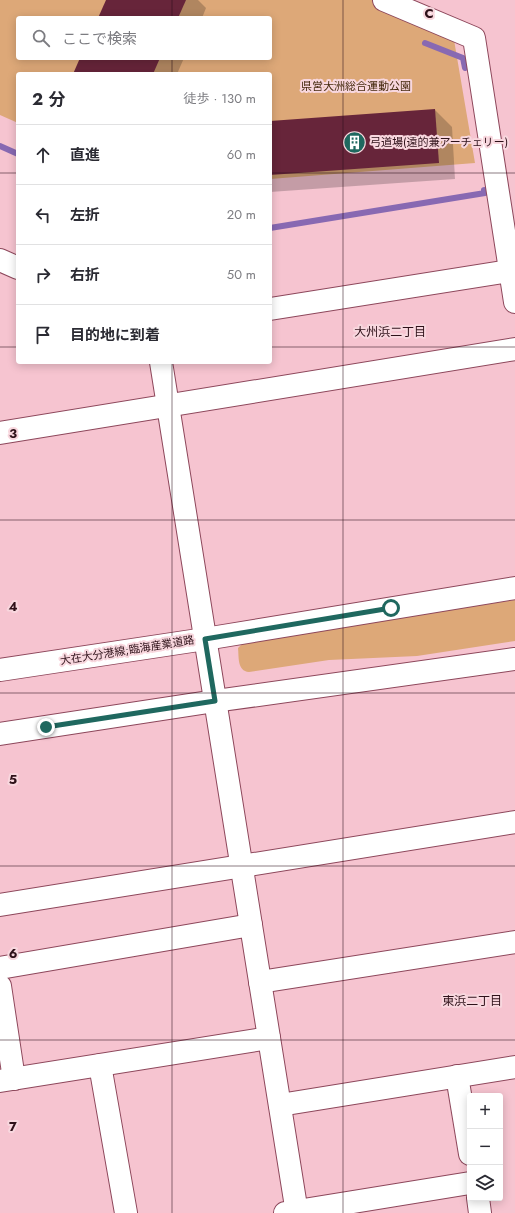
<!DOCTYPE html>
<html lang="ja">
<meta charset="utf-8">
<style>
body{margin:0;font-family:Jost,"Noto Sans JP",sans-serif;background:#f7f7f7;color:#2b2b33}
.controls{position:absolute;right:12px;bottom:12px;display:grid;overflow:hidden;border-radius:4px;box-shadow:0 2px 10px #0003}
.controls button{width:36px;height:36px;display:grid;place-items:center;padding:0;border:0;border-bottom:1px solid #e1e1e2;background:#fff;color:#2b2b33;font:20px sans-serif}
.stop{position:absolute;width:12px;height:12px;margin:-9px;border:3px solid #1f685f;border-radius:50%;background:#fff}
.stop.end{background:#1f685f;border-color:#fff;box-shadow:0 1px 4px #0008}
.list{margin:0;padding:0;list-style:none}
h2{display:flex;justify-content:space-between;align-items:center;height:52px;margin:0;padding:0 16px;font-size:17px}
h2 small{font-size:13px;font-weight:400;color:#7c7c81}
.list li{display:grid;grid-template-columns:26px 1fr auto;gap:12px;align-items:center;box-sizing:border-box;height:60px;padding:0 16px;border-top:1px solid #e1e1e2}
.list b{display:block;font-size:15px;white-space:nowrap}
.list em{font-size:13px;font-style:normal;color:#7c7c81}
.icon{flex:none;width:22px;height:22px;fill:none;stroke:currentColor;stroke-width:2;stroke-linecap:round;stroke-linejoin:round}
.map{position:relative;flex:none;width:515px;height:1213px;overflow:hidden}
.search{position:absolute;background:#fff;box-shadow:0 2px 10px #0003;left:16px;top:16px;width:256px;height:44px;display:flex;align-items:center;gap:10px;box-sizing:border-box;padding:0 14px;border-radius:4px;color:#7c7c81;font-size:15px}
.panel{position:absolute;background:#fff;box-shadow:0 2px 10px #0003;left:16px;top:72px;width:256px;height:292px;border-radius:4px}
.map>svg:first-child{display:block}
.green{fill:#dda878;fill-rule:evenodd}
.shadow{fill:#0003}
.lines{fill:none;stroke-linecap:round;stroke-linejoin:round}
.stream{stroke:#8869b2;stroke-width:6}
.building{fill:#67253a}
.minor-casing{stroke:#8d475b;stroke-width:24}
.major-casing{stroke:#8d475b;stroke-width:24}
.minor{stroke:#fff;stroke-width:22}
.major{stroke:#fff;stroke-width:22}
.route{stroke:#1f685f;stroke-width:5}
.grid{fill:none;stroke:#2e1119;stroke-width:1;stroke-opacity:0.55}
.labels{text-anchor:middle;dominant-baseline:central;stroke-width:4;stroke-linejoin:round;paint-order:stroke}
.park-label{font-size:11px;fill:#44290d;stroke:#f8d7de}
.poi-label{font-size:11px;fill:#2e1119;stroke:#f8d7de;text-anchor:start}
.street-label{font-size:11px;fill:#2e1119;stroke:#f8d7de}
.neighbourhood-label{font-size:12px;fill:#2e1119;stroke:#f8d7de}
.grid-label{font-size:13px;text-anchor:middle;font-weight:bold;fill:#2e1119;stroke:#f8d7de;stroke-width:4;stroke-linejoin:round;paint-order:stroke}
</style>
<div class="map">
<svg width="515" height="1213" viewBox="0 0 515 1213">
<rect width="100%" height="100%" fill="#f6c4d0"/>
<g class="green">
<path d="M0,0H372L453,34L475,163L270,179V74H18V123L0,115ZM18,18H270V58H18Z"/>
<path d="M515,600V641L417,656L329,660L249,672C237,671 239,657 238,648L245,641Z"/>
</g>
<g class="shadow">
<polygon points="107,0 198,0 206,8 202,18 99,18"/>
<polygon points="81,58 184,58 177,74 74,74"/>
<polygon points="435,110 452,127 455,179 270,192 270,122"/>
</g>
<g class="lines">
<g class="stream">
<polyline points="425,43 463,58 465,68"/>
<polyline points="0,146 18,154"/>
<polyline points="270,228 485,193 484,190"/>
</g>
</g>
<g class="building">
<polygon points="106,0 186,0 178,18 98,18"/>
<polygon points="80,58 160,58 153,74 73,74"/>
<polygon points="435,109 439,163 270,175 270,121"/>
</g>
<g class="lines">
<defs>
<g id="minor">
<polyline points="384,0 474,38 515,302"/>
<polyline points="0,260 18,268"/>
<polyline points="270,309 515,270"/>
<polyline points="161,362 297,1213"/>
<polyline points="0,433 515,349"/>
<polyline points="0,905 515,822"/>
<polyline points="0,968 251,925"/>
<polyline points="260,982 515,942"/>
<polyline points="0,986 14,1079"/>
<polyline points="100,1065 126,1213"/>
<polyline points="457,1076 470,1154"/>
<polyline points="0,1081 269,1038"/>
<polyline points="280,1105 515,1067"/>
<polyline points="478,1198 480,1213"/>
<polyline points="285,1213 470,1183"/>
</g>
<g id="major">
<polyline points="0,670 205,639 515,588"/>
<polyline points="0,734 215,701 515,659"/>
</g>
</defs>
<use href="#minor" class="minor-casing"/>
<use href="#major" class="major-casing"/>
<use href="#minor" class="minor"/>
<use href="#major" class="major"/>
</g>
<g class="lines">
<polyline class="route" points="46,727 215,701 205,639 391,608"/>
</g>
<path class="grid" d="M172,0V18M343,0V1213M172,58V74M0,173H18M270,173H515M0,347H18M270,347H515M172,362V1213M0,520H515M0,693H515M0,866H515M0,1040H515"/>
<defs>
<symbol id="building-disc" viewBox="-11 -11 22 22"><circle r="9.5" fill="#1f685f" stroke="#f8d7de"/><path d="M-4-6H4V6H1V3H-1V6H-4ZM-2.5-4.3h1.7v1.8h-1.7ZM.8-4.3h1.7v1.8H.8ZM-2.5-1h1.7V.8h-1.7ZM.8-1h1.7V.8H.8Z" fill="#fff"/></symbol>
</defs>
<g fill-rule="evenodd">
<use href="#building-disc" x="342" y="130" width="25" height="25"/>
</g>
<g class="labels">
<g class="park-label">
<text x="356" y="86">県営大洲総合運動公園</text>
</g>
<g class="poi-label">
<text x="370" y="142">弓道場(遠的兼アーチェリー)</text>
</g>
<g class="street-label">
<text transform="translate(127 650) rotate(-9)">大在大分港線;臨海産業道路</text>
</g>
<g class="neighbourhood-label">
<text x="390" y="332">大州浜二丁目</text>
<text x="472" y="1001">東浜二丁目</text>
</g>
</g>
<g class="grid-label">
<text x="429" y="18">C</text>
<text x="13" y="438">3</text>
<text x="13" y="611">4</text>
<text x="13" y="784">5</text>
<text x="13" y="958">6</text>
<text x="13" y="1131">7</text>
</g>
</svg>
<div class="controls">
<button>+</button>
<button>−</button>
<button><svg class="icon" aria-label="layers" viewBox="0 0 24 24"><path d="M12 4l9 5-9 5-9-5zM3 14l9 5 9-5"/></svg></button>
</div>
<div class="stop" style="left:391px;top:608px"></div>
<div class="stop end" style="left:46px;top:727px"></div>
<div class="search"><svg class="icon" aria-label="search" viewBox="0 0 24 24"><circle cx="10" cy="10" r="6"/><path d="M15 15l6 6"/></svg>ここで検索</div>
<section class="panel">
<h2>2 分<small>徒歩 · 130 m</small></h2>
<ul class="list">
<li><svg class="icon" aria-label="ahead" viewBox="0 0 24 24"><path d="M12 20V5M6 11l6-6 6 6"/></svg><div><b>直進</b></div><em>60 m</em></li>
<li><svg class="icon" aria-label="left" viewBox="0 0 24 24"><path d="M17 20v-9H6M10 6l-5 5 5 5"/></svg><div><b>左折</b></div><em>20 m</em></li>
<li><svg class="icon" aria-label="right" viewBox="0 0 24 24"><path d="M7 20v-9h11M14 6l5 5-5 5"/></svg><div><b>右折</b></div><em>50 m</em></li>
<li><svg class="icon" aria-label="arrive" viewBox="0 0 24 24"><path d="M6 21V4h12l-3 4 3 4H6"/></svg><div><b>目的地に到着</b></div></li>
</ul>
</section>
</div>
